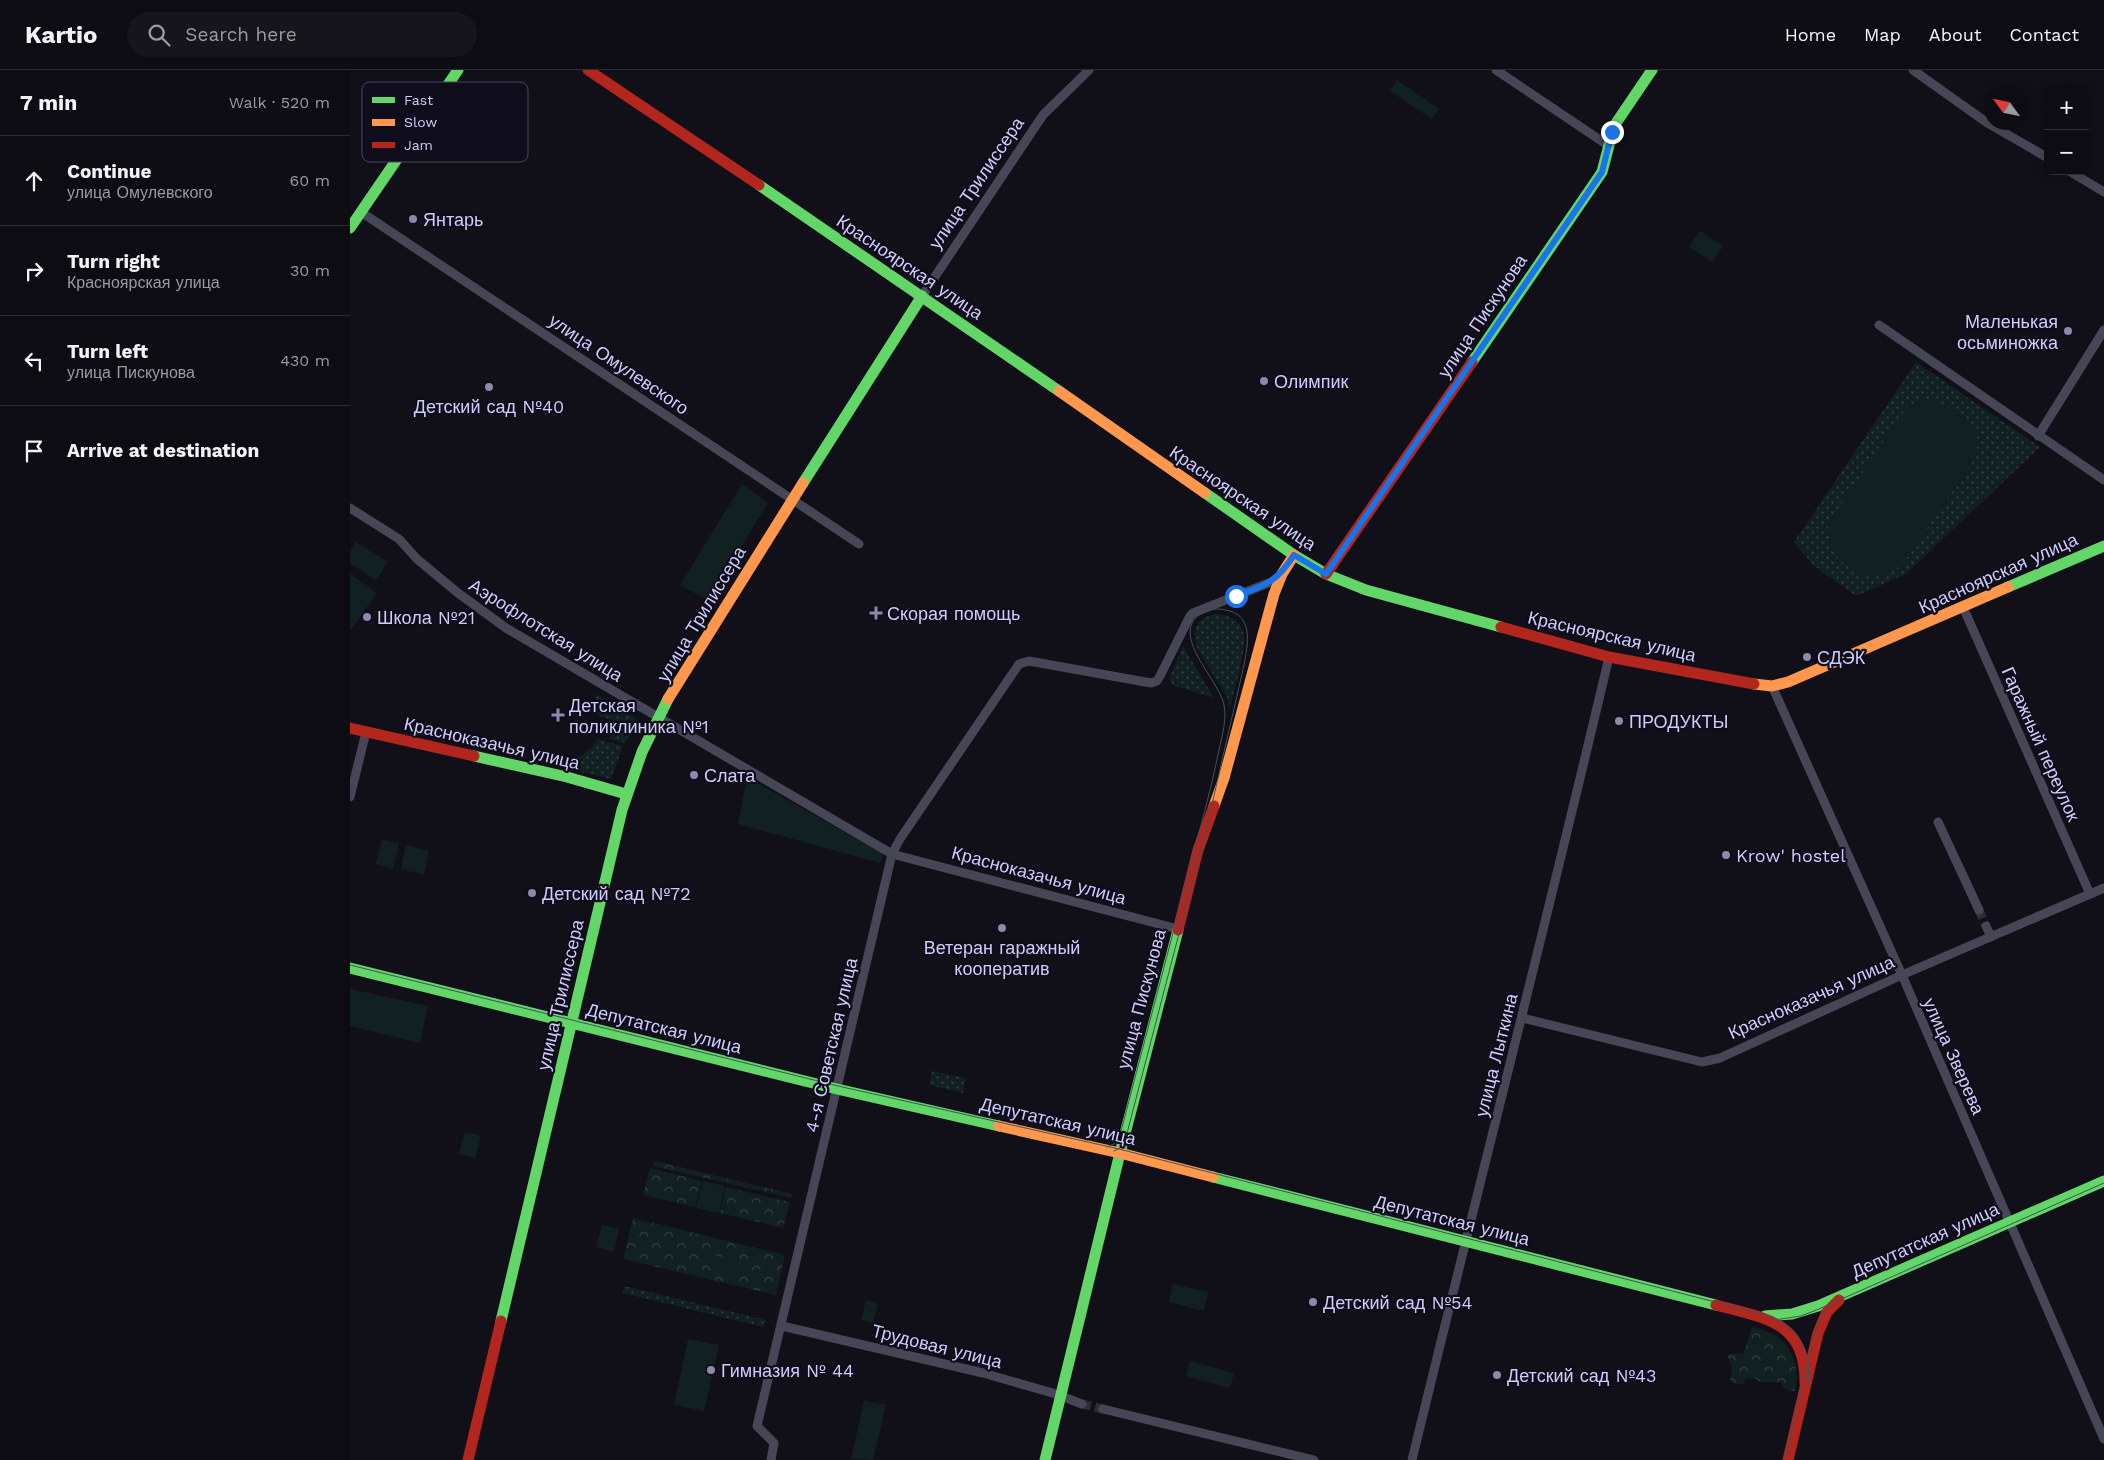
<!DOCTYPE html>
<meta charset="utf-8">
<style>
body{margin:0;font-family:"Work Sans",sans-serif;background:#16151b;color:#f1f3f6}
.controls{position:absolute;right:15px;top:15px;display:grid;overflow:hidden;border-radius:8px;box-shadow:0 2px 12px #0003}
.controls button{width:45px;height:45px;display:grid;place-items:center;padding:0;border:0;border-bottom:1px solid #2d2c32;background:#0d0c12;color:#f1f3f6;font:25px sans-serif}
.compass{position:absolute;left:1634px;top:15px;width:45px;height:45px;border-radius:50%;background:#0d0c12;box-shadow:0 2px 12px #0003;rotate:303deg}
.stop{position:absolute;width:15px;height:15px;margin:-11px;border:4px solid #1a73e8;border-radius:50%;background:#fff}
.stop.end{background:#1a73e8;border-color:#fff;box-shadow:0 1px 5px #0008}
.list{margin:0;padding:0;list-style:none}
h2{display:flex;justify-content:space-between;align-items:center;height:65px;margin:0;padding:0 20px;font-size:21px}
h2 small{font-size:16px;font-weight:400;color:#9a9b9f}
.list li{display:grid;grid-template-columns:32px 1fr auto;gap:15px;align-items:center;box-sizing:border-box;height:90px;padding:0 20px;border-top:1px solid #2d2c32}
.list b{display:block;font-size:19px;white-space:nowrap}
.list p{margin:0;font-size:16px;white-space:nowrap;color:#9a9b9f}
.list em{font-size:16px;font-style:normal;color:#9a9b9f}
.icon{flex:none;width:28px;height:28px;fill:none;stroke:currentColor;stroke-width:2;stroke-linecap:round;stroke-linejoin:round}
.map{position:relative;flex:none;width:1754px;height:1390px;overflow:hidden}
header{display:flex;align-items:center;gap:30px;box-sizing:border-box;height:70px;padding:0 25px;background:#0d0c12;border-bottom:1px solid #2d2c32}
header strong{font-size:24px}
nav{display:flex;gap:28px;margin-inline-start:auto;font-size:18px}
.search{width:350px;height:45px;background:#16151b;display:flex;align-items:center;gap:12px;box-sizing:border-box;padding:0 18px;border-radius:28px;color:#9a9b9f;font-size:19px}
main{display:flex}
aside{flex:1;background:#0d0c12}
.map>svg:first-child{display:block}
.grass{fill:url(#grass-dots)}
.forest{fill:url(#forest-crowns)}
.park{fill:#112121}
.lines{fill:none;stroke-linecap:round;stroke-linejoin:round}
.street-tunnel{stroke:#2e2c3a;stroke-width:9;stroke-dasharray:9 4.5;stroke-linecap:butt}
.street{stroke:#464657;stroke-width:9}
.fast{stroke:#63d668;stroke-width:11}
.slow{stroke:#ff974d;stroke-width:11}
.jam{stroke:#b3261e;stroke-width:11}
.tram{stroke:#40525e;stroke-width:1}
.route{stroke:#1a73e8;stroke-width:6}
.poi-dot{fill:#8c8aaa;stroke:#0f0d1b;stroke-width:2}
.labels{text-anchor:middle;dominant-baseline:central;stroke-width:4.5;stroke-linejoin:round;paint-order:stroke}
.street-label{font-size:18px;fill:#cfccf9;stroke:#0f0d1b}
.poi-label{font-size:18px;fill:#cfccf9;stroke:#0f0d1b;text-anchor:start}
.key{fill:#0f0d1b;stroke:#49465e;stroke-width:1}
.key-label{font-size:14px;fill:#cfccf9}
</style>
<header>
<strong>Kartio</strong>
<div class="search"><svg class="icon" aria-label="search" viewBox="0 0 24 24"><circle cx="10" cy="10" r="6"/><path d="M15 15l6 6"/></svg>Search here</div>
<nav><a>Home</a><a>Map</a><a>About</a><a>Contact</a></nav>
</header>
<main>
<aside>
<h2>7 min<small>Walk · 520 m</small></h2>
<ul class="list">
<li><svg class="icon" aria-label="ahead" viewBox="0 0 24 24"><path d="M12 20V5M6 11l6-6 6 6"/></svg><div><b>Continue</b><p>улица Омулевского</p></div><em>60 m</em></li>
<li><svg class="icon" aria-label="right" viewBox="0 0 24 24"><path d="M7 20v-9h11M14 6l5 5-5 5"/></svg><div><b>Turn right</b><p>Красноярская улица</p></div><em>30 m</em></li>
<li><svg class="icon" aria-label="left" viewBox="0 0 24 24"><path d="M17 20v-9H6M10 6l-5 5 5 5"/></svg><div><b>Turn left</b><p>улица Пискунова</p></div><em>430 m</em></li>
<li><svg class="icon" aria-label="arrive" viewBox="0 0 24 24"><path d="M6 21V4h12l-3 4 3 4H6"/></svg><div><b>Arrive at destination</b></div></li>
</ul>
</aside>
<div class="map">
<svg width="1754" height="1390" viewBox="0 0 1754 1390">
<defs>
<pattern id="grass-dots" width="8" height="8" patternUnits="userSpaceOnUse" patternTransform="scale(1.25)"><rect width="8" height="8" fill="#112121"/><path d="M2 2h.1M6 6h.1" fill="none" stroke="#334042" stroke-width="1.8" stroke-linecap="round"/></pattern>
<pattern id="forest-crowns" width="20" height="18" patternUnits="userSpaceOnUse" patternTransform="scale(1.25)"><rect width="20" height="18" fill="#112121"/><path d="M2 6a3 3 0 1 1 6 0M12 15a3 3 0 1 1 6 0" fill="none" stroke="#334042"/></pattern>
</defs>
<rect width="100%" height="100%" fill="#111018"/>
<g class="grass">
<polygon points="1566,292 1690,377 1556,504 1506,526 1463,495 1444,472"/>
<path d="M865,544C877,544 889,549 893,561C898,578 883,624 879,642L878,629L847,578C842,559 846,549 865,544Z"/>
<polygon points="833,576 864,628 823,615 819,609"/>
<polygon points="245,624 286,648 284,656 248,646"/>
<polygon points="264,655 282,659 275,673 259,669"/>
<polygon points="247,669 273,676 261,709 223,700 226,689 241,679"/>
<polygon points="582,1001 616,1008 613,1023 579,1015"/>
<polygon points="274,1216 416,1250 414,1257 273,1223"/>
</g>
<g class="forest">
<polygon points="305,1091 442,1124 441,1128 303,1096"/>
<polygon points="300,1098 352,1111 345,1137 293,1125"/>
<polygon points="376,1117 440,1132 433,1158 370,1143"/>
<polygon points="283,1148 435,1185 426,1225 273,1189"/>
<path d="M1402,1257C1437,1265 1451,1286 1445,1321L1434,1319L1431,1312H1410L1406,1309L1396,1308L1392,1315L1380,1312L1382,1298L1377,1284H1393Z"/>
</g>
<g class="park">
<polygon points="1047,10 1089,39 1082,49 1040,21"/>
<polygon points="1350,161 1373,176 1362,192 1339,177"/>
<path d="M1583,331C1600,337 1621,348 1627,367C1628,373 1626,380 1626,386L1552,495C1533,507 1515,510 1497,496C1490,491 1482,482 1480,474C1479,467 1479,460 1478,454L1556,338L1564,333Z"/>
<polygon points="392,414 418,433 358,530 330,515"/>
<polygon points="6,472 38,492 26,510 0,493 0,482"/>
<polygon points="0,504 27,523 0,561"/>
<polygon points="397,707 533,784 530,793 388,754"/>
<polygon points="32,769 49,774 43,799 26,794"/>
<polygon points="56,775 79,781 74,805 51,799"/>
<polygon points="0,919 78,936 70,973 0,956"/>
<polygon points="115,1062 131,1066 125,1088 109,1084"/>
<polygon points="353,1111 375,1116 369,1143 346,1138"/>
<polygon points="252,1155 269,1159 264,1182 246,1177"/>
<polygon points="363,1185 391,1192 388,1205 359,1198"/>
<polygon points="823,1214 858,1222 854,1241 819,1232"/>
<polygon points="516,1230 528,1234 523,1253 511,1250"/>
<polygon points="338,1269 369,1275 354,1341 324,1335"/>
<polygon points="840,1291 884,1303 880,1318 836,1306"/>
<polygon points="514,1331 536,1335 523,1390 501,1389"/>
</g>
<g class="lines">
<g class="street-tunnel">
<polyline points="1629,840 1636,856"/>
<polyline points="732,1334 753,1339"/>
</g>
<g class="street">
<polyline points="1146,0 1259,76"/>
<polyline points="1563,0 1636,52 1698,88"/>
<polyline points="1719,101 1754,122"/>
<polyline points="11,142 509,474"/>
<polyline points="572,226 693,45 739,0"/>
<polyline points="1529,255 1754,410"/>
<polyline points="1688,366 1754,260"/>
<polyline points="0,438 49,469 67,489 108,523 156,558 542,784 828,859"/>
<polyline points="1613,537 1740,824"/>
<polyline points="1422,616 1552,905 1754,1369"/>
<polyline points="0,727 16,662"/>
<polyline points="1588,752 1629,840"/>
<polyline points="1636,856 1641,867"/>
<polyline points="1172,948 1352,992 1370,988 1552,905 1754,818"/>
<polyline points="432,1256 633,1303 706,1324 732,1334"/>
<polyline points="753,1339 964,1390"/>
<polyline points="421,1390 424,1373 407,1356 542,784 550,769 669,594 679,591 801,613 807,611 810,606 840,546 843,543 921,512 932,505"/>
<path d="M1062,1390C1127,1122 1196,855 1259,587"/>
</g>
<g class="fast">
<polyline points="409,115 709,321"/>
<polyline points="0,158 108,0"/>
<polyline points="1122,292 1252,102 1264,56 1302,0"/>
<polyline points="453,413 572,226"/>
<polyline points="855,423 944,485 976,504 1016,520 1151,557"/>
<polyline points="1658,517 1754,476"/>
<polyline points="124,686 217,707 276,724"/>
<polyline points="0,898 487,1019 649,1056"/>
<polyline points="863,1107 1366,1235"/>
<polyline points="1415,1246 1442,1244 1468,1236 1754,1111"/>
<polyline points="151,1251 272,740 292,682 318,629"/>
<polyline points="695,1390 770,1083 828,860"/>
</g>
<g class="slow">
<polyline points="709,321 855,423"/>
<polyline points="1404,614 1422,616 1438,612 1658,517"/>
<polyline points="318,629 453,413"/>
<polyline points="864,736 874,708 924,524 932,504 944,485"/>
<polyline points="649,1056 770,1083 863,1107"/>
</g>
<g class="jam">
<polyline points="238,0 409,115"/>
<polyline points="976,504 1122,292"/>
<polyline points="1151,557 1259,587 1404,614"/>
<polyline points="0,658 124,686"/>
<polyline points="828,860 848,780 864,736"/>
<path d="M1366,1235C1414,1248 1456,1251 1455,1313"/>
<polyline points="118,1390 151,1251"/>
<polyline points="1438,1390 1468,1263 1477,1242 1489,1230"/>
</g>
<g class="tram">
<path d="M0,895L488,1016L769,1079L1408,1243C1445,1255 1462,1274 1458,1314"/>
<path d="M757,1077L764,1074L769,1069C792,980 816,891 839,801C849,761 861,721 869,680C872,666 877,649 874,635C870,610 816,563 853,542C860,539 868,538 875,540C904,544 898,574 894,595L857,756L775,1071L770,1078L764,1081"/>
<polyline points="1424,1250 1451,1246 1469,1239 1754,1113"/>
<polyline points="1435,1390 1465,1263 1470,1250 1479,1236"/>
</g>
</g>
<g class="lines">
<path class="route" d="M886,526C917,514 925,514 944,485L976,504L1252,102L1262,62"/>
</g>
<g class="poi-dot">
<circle cx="63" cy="149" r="5"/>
<circle cx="1718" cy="261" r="5"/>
<circle cx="914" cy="311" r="5"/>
<circle cx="139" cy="317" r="5"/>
<path d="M523.5 535.5h5v5h5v5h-5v5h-5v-5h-5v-5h5z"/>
<circle cx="17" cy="547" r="5"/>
<circle cx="1457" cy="587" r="5"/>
<path d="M205.5 637.5h5v5h5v5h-5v5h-5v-5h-5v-5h5z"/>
<circle cx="1269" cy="651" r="5"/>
<circle cx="344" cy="705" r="5"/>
<circle cx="1376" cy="785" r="5"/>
<circle cx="182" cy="823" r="5"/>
<circle cx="652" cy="858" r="5"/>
<circle cx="963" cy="1232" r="5"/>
<circle cx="361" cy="1300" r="5"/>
<circle cx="1147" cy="1305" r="5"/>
</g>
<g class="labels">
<g class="street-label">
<text transform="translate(626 113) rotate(-56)">улица Трилиссера</text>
<text transform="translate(560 197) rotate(34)">Красноярская улица</text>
<text transform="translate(1132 246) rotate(-56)">улица Пискунова</text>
<text transform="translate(269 294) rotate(34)">улица Омулевского</text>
<text transform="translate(893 428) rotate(34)">Красноярская улица</text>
<text transform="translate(1648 503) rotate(-24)">Красноярская улица</text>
<text transform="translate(351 544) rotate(-59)">улица Трилиссера</text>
<text transform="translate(196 560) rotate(32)">Аэрофлотская улица</text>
<text transform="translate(1262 566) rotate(13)">Красноярская улица</text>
<text transform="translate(142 673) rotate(13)">Красноказачья улица</text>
<text transform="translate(1691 674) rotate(66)">Гаражный переулок</text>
<text transform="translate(689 805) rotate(15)">Красноказачья улица</text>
<text transform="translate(210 925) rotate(-77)">улица Трилиссера</text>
<text transform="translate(1461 927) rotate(-24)">Красноказачья улица</text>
<text transform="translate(791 929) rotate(-75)">улица Пискунова</text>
<text transform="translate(314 958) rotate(14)">Депутатская улица</text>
<text transform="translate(481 975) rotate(-77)">4-я Советская улица</text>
<text transform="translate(1146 985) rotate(-76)">улица Лыткина</text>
<text transform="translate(1604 986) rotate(66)">улица Зверева</text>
<text transform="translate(708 1051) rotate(13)">Депутатская улица</text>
<text transform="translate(1102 1150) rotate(14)">Депутатская улица</text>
<text transform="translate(1575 1170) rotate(-24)">Депутатская улица</text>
<text transform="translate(587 1276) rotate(14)">Трудовая улица</text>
</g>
<g class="poi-label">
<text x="73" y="149">Янтарь</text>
<text x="1708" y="251" text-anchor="end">Маленькая<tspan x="1708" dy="21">осьминожка</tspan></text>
<text x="924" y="311">Олимпик</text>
<text x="139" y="336" text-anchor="middle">Детский сад №40</text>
<text x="537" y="543">Скорая помощь</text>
<text x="27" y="547">Школа №21</text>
<text x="1467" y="587">СДЭК</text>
<text x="219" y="635">Детская<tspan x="219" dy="21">поликлиника №1</tspan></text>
<text x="1279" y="651">ПРОДУКТЫ</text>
<text x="354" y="705">Слата</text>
<text x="1386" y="785">Krow' hostel</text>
<text x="192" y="823">Детский сад №72</text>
<text x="652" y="877" text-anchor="middle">Ветеран гаражный<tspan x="652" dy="21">кооператив</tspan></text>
<text x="973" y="1232">Детский сад №54</text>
<text x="371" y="1300">Гимназия № 44</text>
<text x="1157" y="1305">Детский сад №43</text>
</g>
</g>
<rect x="12" y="12" width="166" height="80" rx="8" class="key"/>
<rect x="22" y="27" width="23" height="6" fill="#63d668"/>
<rect x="22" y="49" width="23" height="7" fill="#ff974d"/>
<rect x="22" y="72" width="23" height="6" fill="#b3261e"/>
<g class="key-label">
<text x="54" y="35">Fast</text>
<text x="54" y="57">Slow</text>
<text x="54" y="80">Jam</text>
</g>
</svg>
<div class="controls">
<button>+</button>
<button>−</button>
</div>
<svg class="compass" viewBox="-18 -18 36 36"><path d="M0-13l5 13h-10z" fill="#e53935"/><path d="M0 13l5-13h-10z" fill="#9a9b9f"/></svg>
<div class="stop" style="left:886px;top:526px"></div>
<div class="stop end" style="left:1262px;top:62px"></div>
</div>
</main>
